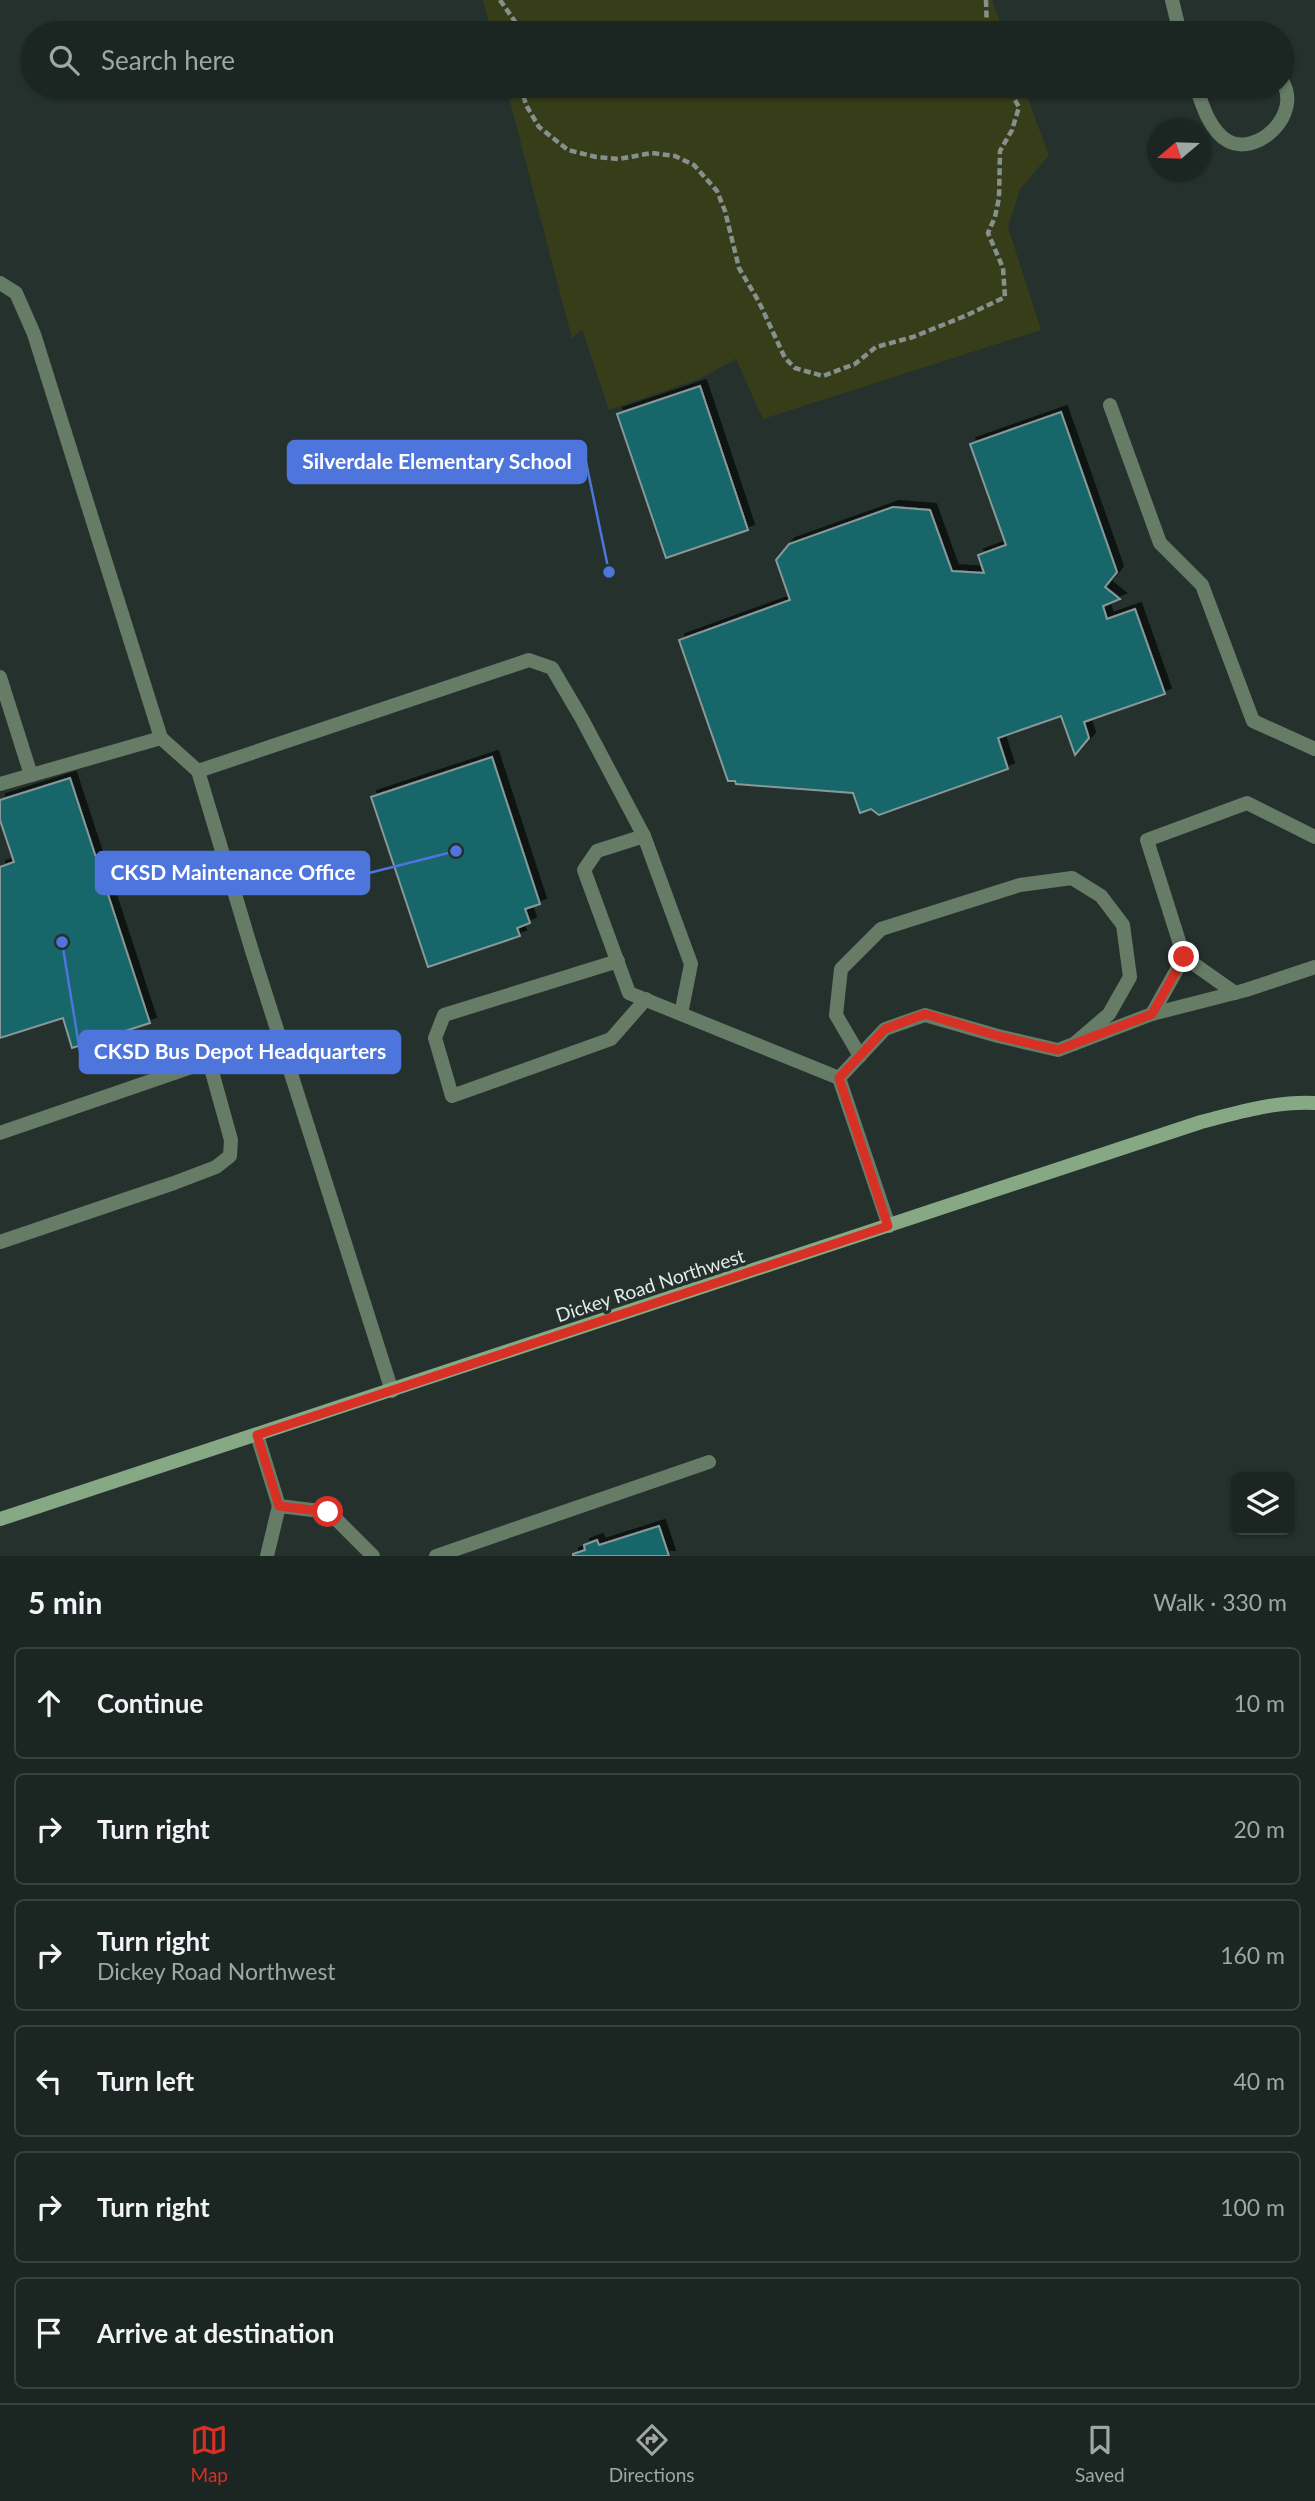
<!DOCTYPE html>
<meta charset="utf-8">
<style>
body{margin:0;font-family:Lato,sans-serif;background:#28312f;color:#f1f3f6}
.controls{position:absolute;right:21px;bottom:21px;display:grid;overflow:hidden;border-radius:10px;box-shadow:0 2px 5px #0004}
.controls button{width:63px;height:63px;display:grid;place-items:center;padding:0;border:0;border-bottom:2px solid #394240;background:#1b2522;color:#f1f3f6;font:35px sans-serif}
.compass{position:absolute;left:1147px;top:119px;width:63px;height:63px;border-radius:50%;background:#1b2522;box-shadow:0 2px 5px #0004;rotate:251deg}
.stop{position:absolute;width:21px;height:21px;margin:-16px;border:5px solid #d93025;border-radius:50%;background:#fff}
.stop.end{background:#d93025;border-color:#fff;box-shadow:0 2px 7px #0008}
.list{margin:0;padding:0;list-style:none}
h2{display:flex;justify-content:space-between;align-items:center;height:91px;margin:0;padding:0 28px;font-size:30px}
h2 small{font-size:23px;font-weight:400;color:#a0a5a5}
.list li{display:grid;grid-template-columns:46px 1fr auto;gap:21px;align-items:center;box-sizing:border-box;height:112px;margin:0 14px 14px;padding:0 14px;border:2px solid #394240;border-radius:10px}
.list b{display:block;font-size:26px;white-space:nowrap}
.list p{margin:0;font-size:23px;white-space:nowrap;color:#a0a5a5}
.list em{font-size:23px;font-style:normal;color:#a0a5a5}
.icon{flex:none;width:38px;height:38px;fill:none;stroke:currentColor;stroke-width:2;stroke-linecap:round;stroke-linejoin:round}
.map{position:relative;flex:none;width:1315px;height:1556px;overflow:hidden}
.search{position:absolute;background:#1b2522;box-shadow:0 2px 5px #0004;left:21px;right:21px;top:21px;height:77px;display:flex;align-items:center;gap:18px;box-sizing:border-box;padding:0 24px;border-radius:38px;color:#a0a5a5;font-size:26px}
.sheet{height:847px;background:#1b2522}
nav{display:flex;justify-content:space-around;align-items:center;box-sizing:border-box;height:98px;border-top:2px solid #394240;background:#1b2522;font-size:19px;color:#a0a5a5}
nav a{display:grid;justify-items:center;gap:4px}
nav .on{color:#d93025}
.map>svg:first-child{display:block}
.green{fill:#383d19}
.building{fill:#12666a;stroke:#899999;stroke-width:2;filter:url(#shadow)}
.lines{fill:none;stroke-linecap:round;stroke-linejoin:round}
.path{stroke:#86918d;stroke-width:4.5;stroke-dasharray:7 3.5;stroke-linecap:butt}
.lane{stroke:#677c66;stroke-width:14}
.street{stroke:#677c66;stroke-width:14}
.secondary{stroke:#86a885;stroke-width:14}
.route{stroke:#d93025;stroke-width:9}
.labels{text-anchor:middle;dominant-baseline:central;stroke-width:7;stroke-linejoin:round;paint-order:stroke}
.street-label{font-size:19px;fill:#e3ebe8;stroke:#24312d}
.leader{fill:none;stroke:#4e75dc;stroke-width:2.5}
.callout-dot{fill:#4e75dc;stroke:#24312d;stroke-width:2.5}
.callout{fill:#4e75dc;stroke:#4e75dc;stroke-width:2.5}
.callout-label{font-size:21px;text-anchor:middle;font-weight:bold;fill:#fff}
</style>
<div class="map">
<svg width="1315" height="1556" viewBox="0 0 1315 1556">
<defs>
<filter id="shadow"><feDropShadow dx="6" dy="-6" stdDeviation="0" flood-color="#0009"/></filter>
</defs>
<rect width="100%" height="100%" fill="#24312d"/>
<g class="green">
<polygon points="483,0 992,0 1004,33 492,33"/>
<polygon points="506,86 1023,86 1049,155 1020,189 1008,227 1041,330 763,419 735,357 735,360 699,379 609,410 582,329 572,339"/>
</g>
<g class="building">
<polygon points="700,386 748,530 666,558 617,414"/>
<polygon points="1061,412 1117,572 1105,587 1120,599 1103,606 1107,619 1135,609 1165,694 1084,722 1089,738 1075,755 1061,716 998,738 1008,769 879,815 871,809 860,813 853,793 736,784 735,781 728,781 679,640 790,600 776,560 789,544 893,507 930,510 952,571 984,573 978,555 1006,545 970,444"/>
<polygon points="492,757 540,904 525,909 530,923 517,928 520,936 428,967 371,797"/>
<polygon points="70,778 150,1023 72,1048 63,1018 0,1038 0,867 14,862 0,820 0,800"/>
<polygon points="659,1526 669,1556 573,1556 573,1554 585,1550 584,1545 597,1540 599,1545"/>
</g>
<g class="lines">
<g class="path">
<polyline points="500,0 523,33"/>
<polyline points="986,0 987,33"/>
<polyline points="521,86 526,105 539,127 568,150 596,157 619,159 652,153 675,156 694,165 717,191 725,211 739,268 759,302 785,358 795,368 823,376 855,364 876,347 913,337 965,316 1005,297 1003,268 988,233 995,217 999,198 1000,151 1012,130 1019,107 1007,86"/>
</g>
<g class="lane">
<polyline points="0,283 16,293 34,334 161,738 198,771 252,951 392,1391"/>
<polyline points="1110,405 1160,543 1202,585 1253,721 1315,749"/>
<polyline points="0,677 31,775"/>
<polyline points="198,771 529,660 552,668 582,719 644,836"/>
<polyline points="0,784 161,738"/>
<polyline points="618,961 444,1015 435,1038 452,1096 611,1039 646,999"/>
<polyline points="1235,993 1184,957 1147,840 1247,803 1315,837"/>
<polyline points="681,1014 691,964 644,836 597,851 584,870 629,993 839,1078 889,1226"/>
<polyline points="1152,1014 1184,957"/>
<polyline points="860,1056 836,1015 841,969 881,929 1020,885 1072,878 1101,896 1123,925 1130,977 1109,1014 1074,1044"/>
<polyline points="839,1078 885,1029 925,1015 998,1036 1058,1050 1152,1014 1246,990 1315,967"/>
<polyline points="0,1133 279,1037"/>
<polyline points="0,1242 174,1183 216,1167 230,1156 231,1140 209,1061"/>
<polyline points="257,1435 279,1506 329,1512 373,1556"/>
<polyline points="267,1556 279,1506"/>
<polyline points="436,1556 709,1462"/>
</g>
<g class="street">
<polyline points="1172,0 1180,33"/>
<path d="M1196,86C1202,105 1210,131 1228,141C1257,157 1303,114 1282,81"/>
</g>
<path class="secondary" d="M0,1519L1201,1122C1239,1112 1276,1101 1315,1103"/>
</g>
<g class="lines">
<polyline class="route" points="328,1512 279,1506 257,1435 888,1226 839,1078 885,1029 925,1014 998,1036 1058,1050 1152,1014 1184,957"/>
</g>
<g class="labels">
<g class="street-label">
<text transform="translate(650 1285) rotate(-18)">Dickey Road Northwest</text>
</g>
</g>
<path class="leader" d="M609 572L586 462M456 851L369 873M62 942L80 1052"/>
<g class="callout-dot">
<circle cx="609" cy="572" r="7"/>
<circle cx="456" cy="851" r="7"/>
<circle cx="62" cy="942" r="7"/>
</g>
<g class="callout">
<rect x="288" y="441" width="298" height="42" rx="7"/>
<rect x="96" y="852" width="273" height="42" rx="7"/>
<rect x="80" y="1031" width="320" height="42" rx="7"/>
</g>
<g class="callout-label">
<text x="437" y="469">Silverdale Elementary School</text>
<text x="233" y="880">CKSD Maintenance Office</text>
<text x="240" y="1059">CKSD Bus Depot Headquarters</text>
</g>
</svg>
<div class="controls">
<button><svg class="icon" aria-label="layers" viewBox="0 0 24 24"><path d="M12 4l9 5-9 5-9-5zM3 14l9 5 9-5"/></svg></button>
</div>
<svg class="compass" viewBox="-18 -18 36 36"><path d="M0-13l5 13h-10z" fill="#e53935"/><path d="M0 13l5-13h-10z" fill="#a0a5a5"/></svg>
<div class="stop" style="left:328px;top:1512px"></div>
<div class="stop end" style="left:1184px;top:957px"></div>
<div class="search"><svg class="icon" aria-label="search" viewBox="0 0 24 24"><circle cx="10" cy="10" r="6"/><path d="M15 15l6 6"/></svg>Search here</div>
</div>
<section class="sheet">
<h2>5 min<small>Walk · 330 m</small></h2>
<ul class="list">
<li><svg class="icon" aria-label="ahead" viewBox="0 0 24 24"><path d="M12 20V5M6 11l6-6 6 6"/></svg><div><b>Continue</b></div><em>10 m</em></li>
<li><svg class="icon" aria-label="right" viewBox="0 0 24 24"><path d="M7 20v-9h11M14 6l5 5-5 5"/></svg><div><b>Turn right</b></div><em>20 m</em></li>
<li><svg class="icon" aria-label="right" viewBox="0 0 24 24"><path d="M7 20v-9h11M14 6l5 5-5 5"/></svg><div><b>Turn right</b><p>Dickey Road Northwest</p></div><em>160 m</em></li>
<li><svg class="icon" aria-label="left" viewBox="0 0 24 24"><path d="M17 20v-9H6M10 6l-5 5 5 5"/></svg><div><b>Turn left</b></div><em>40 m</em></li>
<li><svg class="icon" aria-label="right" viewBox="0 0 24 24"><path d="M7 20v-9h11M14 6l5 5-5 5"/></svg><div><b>Turn right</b></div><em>100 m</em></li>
<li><svg class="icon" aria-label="arrive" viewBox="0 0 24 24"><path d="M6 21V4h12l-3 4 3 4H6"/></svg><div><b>Arrive at destination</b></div></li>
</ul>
</section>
<nav>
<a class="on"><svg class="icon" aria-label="map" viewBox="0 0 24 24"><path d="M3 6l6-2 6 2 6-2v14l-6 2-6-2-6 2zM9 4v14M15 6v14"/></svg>Map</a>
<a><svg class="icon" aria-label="directions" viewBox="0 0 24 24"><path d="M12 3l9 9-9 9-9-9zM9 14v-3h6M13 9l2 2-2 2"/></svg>Directions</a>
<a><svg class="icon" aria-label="saved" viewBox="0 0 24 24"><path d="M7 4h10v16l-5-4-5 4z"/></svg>Saved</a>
</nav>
